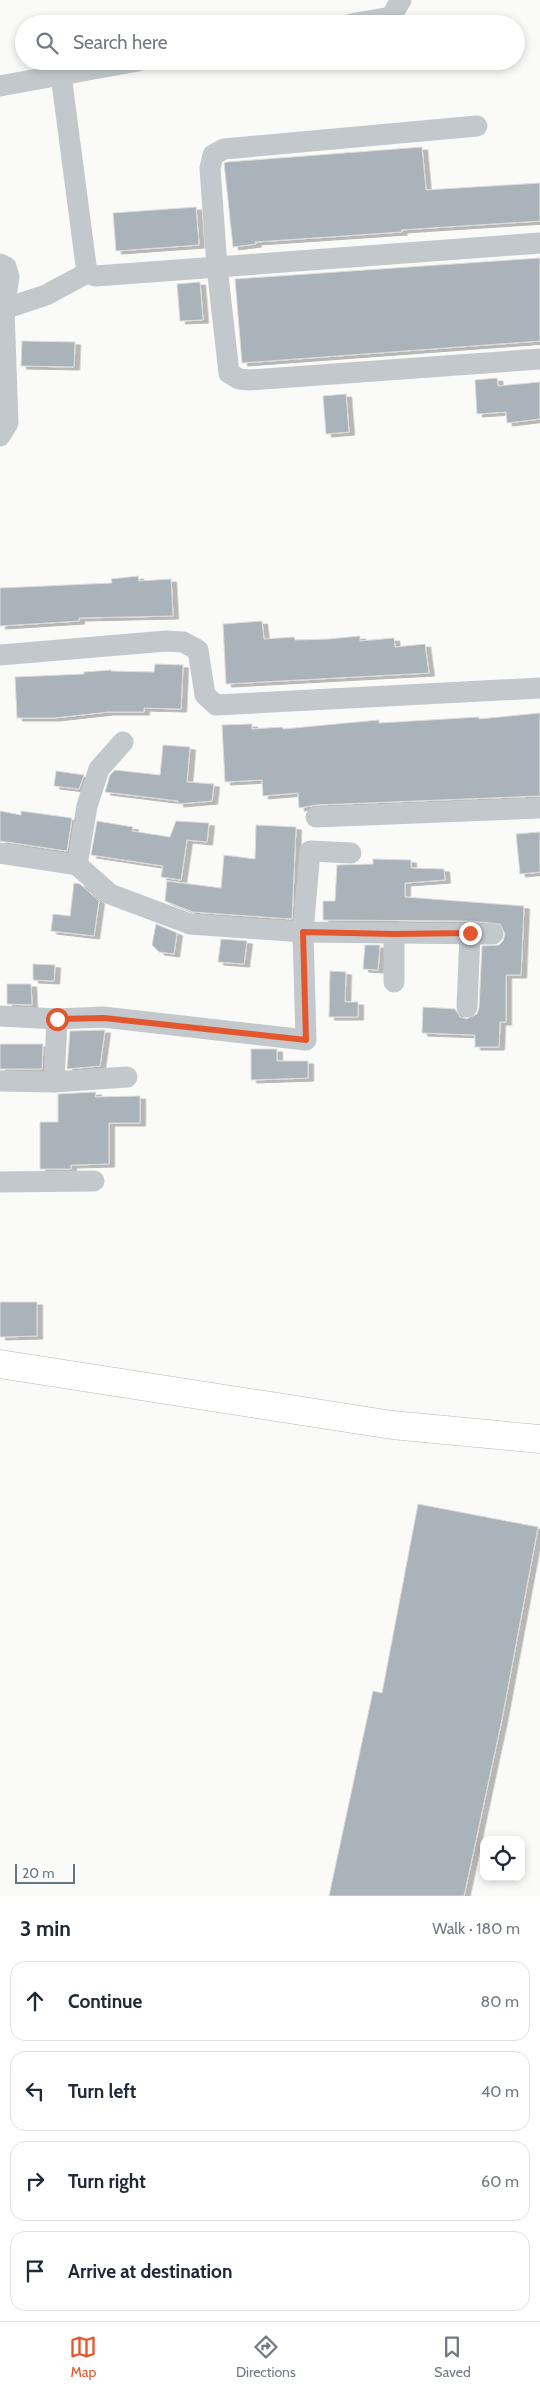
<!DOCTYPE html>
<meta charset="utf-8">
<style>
body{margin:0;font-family:Cabin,sans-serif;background:#f6f6f7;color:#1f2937}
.controls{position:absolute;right:15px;bottom:15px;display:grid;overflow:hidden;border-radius:10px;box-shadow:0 2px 8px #0003}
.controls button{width:45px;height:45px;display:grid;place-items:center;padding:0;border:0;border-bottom:1px solid #e0e1e3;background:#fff;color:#1f2937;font:25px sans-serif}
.scale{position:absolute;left:15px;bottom:12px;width:60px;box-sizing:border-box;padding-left:5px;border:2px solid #657683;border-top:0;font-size:14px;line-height:18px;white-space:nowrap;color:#657683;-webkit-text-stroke:4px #fff;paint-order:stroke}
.stop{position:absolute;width:15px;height:15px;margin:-11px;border:4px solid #e4572e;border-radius:50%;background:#fff}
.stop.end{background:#e4572e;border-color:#fff;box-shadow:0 1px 5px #0008}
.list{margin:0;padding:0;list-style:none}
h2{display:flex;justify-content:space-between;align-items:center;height:65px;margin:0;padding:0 20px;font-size:21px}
h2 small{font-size:16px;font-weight:400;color:#747a83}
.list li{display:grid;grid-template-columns:32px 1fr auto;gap:15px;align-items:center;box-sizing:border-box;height:80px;margin:0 10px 10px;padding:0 10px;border:1px solid #e0e1e3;border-radius:15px}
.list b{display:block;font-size:19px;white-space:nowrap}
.list em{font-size:16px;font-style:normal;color:#747a83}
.icon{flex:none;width:28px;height:28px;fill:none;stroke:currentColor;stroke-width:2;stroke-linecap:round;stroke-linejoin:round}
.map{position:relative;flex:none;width:540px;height:1896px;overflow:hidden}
.search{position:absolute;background:#fff;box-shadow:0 2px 8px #0003;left:15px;right:15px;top:15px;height:55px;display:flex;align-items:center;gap:12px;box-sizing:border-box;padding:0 18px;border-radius:28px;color:#747a83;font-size:19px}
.sheet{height:425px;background:#fff}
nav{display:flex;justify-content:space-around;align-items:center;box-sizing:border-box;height:70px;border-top:1px solid #e0e1e3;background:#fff;font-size:14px;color:#747a83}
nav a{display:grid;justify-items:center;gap:2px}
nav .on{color:#e4572e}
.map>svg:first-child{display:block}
.building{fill:#aab3b9;stroke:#dcdcda;filter:url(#shadow)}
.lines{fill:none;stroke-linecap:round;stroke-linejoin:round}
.major-casing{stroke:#b5babe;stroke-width:29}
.minor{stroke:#c3c8cc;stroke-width:21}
.major{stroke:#fff;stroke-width:28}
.route{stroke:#e4572e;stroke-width:6}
</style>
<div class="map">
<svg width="540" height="1896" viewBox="0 0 540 1896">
<defs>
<filter id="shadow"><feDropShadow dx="5.5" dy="3" stdDeviation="0" flood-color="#0004"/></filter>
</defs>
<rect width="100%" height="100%" fill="#fafaf8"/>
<g class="building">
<polygon points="422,147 426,190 540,183 540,221 430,228 401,230 402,232 255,242 256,244 233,247 224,163 227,162"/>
<polygon points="196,207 199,245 116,251 113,213"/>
<polygon points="540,258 540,341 242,363 235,279"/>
<polygon points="200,282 203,320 180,321 177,284"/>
<polygon points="22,341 75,342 74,367 21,366"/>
<polygon points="497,378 498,386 540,382 540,419 507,423 506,412 477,414 475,380"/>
<polygon points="346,394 349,432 326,434 323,396"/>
<polygon points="138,576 139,581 171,579 173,616 79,618 79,621 0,626 0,588 112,583 111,579"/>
<polygon points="262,621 264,639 294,637 295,640 329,639 360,636 360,641 394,638 395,647 425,644 429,673 226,684 223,624"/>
<polygon points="155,664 183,665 181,709 144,708 144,712 108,712 54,718 17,718 15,677 84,674 84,672 111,670 111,671 154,672"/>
<polygon points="540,713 540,796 316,805 299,808 298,793 263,796 262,780 225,782 222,725 252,724 252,729 282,727 283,729 379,720 379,723 479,717 479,719"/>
<polygon points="163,745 190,747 187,782 214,784 212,801 178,804 178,801 105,792 110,775 115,770 160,775"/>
<polygon points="56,771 84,775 79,789 54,786"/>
<polygon points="0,811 21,815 21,811 72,818 67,851 0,841"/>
<polygon points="97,821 133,827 132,831 170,837 176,821 209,823 207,842 187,840 181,880 161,877 163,866 91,855"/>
<polygon points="256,825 296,827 292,919 193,912 165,901 167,881 221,888 224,855 255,859"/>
<polygon points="540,832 540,872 520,874 516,834"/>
<polygon points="373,859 411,860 411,868 444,869 445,880 405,883 405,897 524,906 521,975 506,975 506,1022 500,1022 499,1047 475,1047 475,1035 422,1033 423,1007 455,1009 460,1017 466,1019 477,1014 479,1008 482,946 499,945 503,941 505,934 500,924 470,921 323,920 323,901 335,901 337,865 373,864"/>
<polygon points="74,883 80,884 99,901 94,936 51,931 53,914 70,916"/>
<polygon points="156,924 177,933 174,954 159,952 152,945"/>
<polygon points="221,939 247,941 244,964 218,962"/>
<polygon points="365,945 380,945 378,970 363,969"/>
<polygon points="33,964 55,965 54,981 33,980"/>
<polygon points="330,971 346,972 345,1002 358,1002 358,1017 329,1017"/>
<polygon points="7,984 31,984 32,1005 7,1004"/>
<polygon points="105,1030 100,1066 67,1069 70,1031"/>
<polygon points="0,1044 43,1044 42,1069 0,1069"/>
<polygon points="251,1049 277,1049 277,1061 308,1061 308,1078 251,1080"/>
<polygon points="96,1092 95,1097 140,1096 140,1123 109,1123 109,1164 71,1165 71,1169 40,1169 40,1122 58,1122 58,1094"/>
<polygon points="0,1302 37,1302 37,1336 0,1337"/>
<polygon points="418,1504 538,1527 502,1719 464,1896 329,1896 373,1691 382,1693"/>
</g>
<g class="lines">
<defs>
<polyline id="major" points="0,1364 392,1425 540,1439"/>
</defs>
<use href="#major" class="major-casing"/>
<g class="minor">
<polyline points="351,24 391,17 401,0"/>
<polyline points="61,75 87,273 96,276 540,243"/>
<polyline points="0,86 138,61"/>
<polyline points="477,126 224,149 213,155 210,168 217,267 229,373 239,379 250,380 540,359"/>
<polyline points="0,264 6,267 9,277 4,309 8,423 0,436"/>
<polyline points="4,309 46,295 87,273"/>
<polyline points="0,655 166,641 183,642 198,650 205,695 216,705 540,688"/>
<polyline points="316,817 540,808"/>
<polyline points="0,853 77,865 87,806 99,769 123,742"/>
<polyline points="77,865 110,894 190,924 303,932 493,934"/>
<polyline points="394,982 394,934"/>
<polyline points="467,1007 470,933"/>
<polyline points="0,1016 57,1019 103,1017 306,1040 303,932 310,851 351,853"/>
<polyline points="0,1081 54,1082 127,1077"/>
<polyline points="54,1082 57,1019"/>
<polyline points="0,1182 94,1181"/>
</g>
<use href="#major" class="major"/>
</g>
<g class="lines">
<polyline class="route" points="57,1019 104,1018 306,1040 303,932 394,934 470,933"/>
</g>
</svg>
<div class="controls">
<button><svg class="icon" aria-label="locate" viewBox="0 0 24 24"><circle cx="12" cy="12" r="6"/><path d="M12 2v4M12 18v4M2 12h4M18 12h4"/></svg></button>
</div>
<div class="scale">20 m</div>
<div class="stop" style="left:57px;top:1019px"></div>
<div class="stop end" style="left:470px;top:933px"></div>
<div class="search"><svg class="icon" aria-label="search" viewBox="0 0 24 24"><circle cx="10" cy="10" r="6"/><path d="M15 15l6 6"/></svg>Search here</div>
</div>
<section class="sheet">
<h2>3 min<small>Walk · 180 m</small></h2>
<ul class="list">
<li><svg class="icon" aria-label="ahead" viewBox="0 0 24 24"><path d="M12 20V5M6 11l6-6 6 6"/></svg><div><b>Continue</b></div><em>80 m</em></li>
<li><svg class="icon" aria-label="left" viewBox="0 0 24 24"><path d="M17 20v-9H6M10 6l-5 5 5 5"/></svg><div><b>Turn left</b></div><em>40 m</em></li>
<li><svg class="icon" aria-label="right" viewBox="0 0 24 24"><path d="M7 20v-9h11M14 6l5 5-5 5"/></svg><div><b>Turn right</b></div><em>60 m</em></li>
<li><svg class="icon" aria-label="arrive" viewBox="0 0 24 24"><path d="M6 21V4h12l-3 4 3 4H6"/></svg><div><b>Arrive at destination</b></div></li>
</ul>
</section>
<nav>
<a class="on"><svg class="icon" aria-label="map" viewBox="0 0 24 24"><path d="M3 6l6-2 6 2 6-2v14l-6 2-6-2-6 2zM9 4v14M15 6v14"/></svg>Map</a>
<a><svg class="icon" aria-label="directions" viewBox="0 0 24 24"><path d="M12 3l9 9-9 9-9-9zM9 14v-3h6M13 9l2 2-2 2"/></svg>Directions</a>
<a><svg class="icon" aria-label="saved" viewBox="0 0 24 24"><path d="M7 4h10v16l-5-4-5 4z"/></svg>Saved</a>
</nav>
